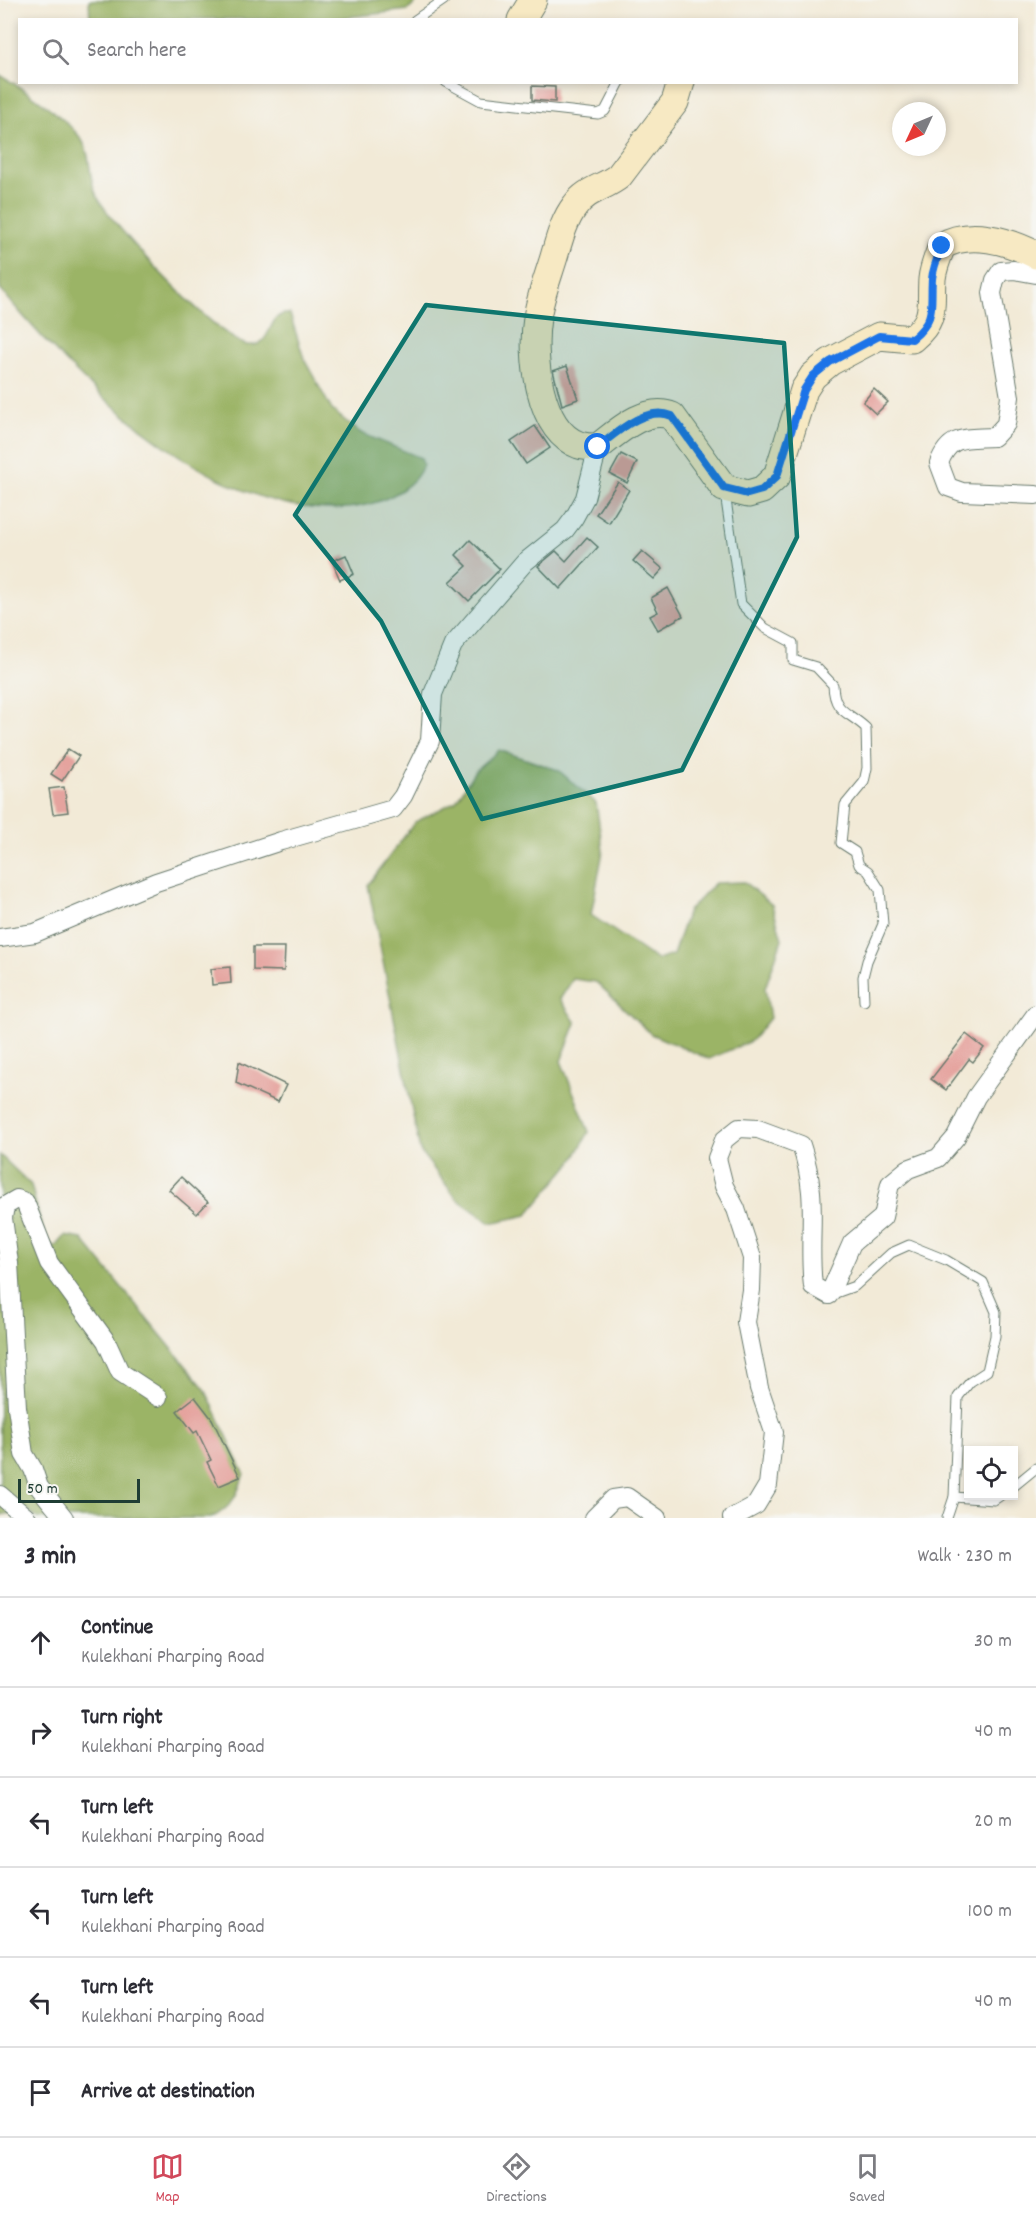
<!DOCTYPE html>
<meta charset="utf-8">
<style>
body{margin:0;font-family:Dekko,sans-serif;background:#f7f7f7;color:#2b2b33}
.controls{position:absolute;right:18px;bottom:18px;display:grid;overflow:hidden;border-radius:0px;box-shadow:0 3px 9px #0003}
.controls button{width:54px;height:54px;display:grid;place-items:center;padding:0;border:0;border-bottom:2px solid #e1e1e2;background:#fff;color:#2b2b33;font:30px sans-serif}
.compass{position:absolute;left:892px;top:102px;width:54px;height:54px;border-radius:50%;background:#fff;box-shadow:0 3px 9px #0003;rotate:226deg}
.scale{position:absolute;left:18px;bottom:15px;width:122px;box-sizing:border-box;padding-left:6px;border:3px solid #1f3d34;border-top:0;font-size:16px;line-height:21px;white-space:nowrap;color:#1f3d34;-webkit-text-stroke:4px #f6f6f2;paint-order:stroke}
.stop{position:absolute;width:18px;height:18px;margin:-14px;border:4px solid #1a73e8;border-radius:50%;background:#fff}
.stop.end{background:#1a73e8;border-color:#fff;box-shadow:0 2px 6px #0008}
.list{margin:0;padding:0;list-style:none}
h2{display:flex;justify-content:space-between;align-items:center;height:78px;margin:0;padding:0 24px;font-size:26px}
h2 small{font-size:20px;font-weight:400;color:#7c7c81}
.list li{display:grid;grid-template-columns:39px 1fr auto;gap:18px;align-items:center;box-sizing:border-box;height:90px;padding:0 24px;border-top:2px solid #e1e1e2}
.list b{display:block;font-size:22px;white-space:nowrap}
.list p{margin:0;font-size:20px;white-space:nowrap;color:#7c7c81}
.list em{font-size:20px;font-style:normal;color:#7c7c81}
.icon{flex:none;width:33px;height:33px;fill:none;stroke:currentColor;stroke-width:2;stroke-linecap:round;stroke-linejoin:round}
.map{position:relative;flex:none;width:1036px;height:1518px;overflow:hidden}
.search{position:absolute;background:#fff;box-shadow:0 3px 9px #0003;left:18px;right:18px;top:18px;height:66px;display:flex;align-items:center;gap:15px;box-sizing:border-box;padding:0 21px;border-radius:0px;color:#7c7c81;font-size:22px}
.sheet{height:618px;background:#fff}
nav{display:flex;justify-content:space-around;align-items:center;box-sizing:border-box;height:84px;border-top:2px solid #e1e1e2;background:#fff;font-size:16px;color:#7c7c81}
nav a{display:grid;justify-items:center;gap:3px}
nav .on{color:#d1495b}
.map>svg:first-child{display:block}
.forest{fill:#9bb466;stroke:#5d784d;stroke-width:1.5}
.building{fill:#e5a39e}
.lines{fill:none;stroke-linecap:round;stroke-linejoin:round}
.lane-casing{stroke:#697a6d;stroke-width:11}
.street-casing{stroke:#697a6d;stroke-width:20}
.secondary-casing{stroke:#697a6d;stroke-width:29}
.lane{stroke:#fff;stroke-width:9}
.street{stroke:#fff;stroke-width:18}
.secondary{stroke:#f7e9c3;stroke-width:27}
.route{stroke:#1a73e8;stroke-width:8}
.marked{fill:#0f766e;fill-opacity:0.2;stroke:#0f766e;stroke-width:4.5;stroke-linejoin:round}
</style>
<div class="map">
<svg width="1036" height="1518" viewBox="0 0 1036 1518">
<rect width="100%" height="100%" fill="#f6f6f2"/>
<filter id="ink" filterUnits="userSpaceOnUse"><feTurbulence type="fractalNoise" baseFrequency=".0167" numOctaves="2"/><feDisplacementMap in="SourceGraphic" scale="12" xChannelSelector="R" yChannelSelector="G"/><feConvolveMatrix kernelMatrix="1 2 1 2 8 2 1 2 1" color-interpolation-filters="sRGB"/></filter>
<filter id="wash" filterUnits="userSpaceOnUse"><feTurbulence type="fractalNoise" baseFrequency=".008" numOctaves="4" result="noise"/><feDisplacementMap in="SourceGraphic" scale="24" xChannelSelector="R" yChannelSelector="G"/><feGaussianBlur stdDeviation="1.35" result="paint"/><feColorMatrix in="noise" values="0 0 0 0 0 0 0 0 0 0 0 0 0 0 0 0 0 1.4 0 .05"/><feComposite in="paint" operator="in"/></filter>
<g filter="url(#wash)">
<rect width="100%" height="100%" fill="#f2ead7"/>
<g class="forest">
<polygon points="89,0 419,0 408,10 332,19 90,19"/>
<path d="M0,75C28,92 58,111 79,136C93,153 87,177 97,196C110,224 221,342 248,345C275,348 265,311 290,314L304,359L332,410L361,433L421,458L423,465C416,486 389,499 370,504C233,538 80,385 0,289Z"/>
<polygon points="499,750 558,770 596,803 603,851 591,915 657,960 673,955 688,911 715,883 744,882 772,905 782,939 765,988 770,1018 751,1041 709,1059 651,1034 596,982 573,979 560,999 576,1023 561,1061 589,1132 574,1159 527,1215 491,1223 457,1199 420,1151 368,885 415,822 456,801 474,772"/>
<path d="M0,1155L31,1185L45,1238L55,1248L65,1236L82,1239L205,1389L244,1473C238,1494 232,1508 211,1518H37L28,1510L0,1515Z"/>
</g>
<g id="blocks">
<g class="building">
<polygon points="532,86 555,87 555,102 532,100"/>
<polygon points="567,366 578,399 562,405 553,371"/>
<polygon points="874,389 888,402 876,414 863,402"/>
<polygon points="535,426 550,448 526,464 511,442"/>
<polygon points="621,454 637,462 627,483 610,474"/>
<polygon points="618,482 629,490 609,523 596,514"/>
<polygon points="587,537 598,547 560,589 538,566 556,551 566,561"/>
<polygon points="470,540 500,569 469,601 450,582 467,566 456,555"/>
<polygon points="642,551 663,569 654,579 633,561"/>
<polygon points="346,555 354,574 340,580 332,561"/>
<polygon points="668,588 683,616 658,630 650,616 658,612 651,598"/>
<polygon points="68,749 79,756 62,781 51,774"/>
<polygon points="64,787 68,812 53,814 49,789"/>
<polygon points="253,947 285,947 284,971 253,970"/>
<polygon points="230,967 231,983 212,985 211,969"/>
<polygon points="966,1034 984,1048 973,1062 969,1059 946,1090 931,1079"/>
<polygon points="239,1062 286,1085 278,1102 236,1083"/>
<polygon points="181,1177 208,1202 197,1214 169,1190"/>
<polygon points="195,1397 212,1419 240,1477 219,1486 207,1462 211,1460 197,1431 194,1433 177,1411"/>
</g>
</g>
</g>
<g filter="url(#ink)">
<use href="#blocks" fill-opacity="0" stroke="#697a6d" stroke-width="1.5"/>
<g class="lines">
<defs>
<g id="lane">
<polyline points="415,20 444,0"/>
<polyline points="446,82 481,101 598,114 605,111 620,82"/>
<path d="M725,493L741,604L765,628L793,643V660L816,667L833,685C834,713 848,711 866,728L867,768L864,782L845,805L841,843L855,852L859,865L868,871L880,890L883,924L867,961L863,977L864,1001"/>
<polyline points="830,1295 855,1286 891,1253 909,1245 946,1260 983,1282 996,1312 995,1336 987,1371 970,1382 958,1397 954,1497 947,1518"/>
<polyline points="1014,1486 1036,1468"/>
<polyline points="954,1497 994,1500 1000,1496"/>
</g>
<g id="street">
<path d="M1036,274L1014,270L1001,271L995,280L992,293L1010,397L1006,424L994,437C966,439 950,434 939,463L948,487L962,492L1036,495"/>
<polyline points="0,938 35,933 156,882 281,841 393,809 403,796 430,741 433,694 453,645 525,562 565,530 574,518 585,498 598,447"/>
<polyline points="0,1495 27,1518"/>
<polyline points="64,1518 39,1487 33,1469 24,1454 17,1407 9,1263 3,1218 5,1206 17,1199 25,1202 49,1263 106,1341 120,1372 158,1397"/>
<polyline points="594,1518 613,1499 627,1497 657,1518"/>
<path d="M732,1518L756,1505L768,1485L774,1432L759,1388L746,1322L751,1290L752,1258L736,1209L724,1186L717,1158L724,1140L739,1128L758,1129L801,1145C820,1200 807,1234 813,1286L829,1295L852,1243L883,1217L890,1184L908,1169L938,1158L956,1137L976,1097L1036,1014"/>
</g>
<g id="secondary">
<polyline points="521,20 533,0"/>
<path d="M681,82L675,102L619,176C604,188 587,189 575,206C564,220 559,240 554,257C548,277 540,297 537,318C531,354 538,430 579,445C585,447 592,447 598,447C617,432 646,405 672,416L724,488L748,494L762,490L777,476L804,390L813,376L830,362L879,336L912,339C937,318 930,306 932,279C933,268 938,256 942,246C969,229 1009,241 1036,255"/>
</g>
</defs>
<use href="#lane" class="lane-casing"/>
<use href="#street" class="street-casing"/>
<use href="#secondary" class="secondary-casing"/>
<use href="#lane" class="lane"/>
<use href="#street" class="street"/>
<use href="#secondary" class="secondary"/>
</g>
</g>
<g class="lines" filter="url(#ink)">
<path class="route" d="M598,447C617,432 646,405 672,416L724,488L748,494L762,490L777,476L804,390L813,376L830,362L879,336L912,339C937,318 930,307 932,279C933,268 938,256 942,246"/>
</g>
<path class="marked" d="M426,305L784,343L797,537L682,770L482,819L381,621L295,515Z"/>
</svg>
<div class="controls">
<button><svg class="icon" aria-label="locate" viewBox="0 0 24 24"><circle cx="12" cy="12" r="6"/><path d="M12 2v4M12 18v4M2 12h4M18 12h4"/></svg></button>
</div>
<svg class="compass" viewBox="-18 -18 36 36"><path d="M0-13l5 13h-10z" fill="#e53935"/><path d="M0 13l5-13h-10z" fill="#7c7c81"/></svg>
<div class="scale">50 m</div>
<div class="stop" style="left:598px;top:447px"></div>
<div class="stop end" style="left:942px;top:246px"></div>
<div class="search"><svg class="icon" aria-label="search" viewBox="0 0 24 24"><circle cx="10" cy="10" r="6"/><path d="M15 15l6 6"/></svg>Search here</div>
</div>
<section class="sheet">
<h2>3 min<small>Walk · 230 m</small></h2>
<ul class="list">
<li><svg class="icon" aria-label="ahead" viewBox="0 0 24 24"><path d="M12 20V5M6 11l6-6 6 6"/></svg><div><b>Continue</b><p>Kulekhani Pharping Road</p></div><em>30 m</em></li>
<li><svg class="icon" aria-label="right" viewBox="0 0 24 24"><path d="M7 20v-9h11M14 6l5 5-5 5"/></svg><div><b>Turn right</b><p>Kulekhani Pharping Road</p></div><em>40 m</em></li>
<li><svg class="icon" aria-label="left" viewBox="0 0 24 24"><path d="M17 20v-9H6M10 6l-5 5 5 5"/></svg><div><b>Turn left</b><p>Kulekhani Pharping Road</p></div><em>20 m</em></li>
<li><svg class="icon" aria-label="left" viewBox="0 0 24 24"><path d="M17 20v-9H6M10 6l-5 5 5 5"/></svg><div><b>Turn left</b><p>Kulekhani Pharping Road</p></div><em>100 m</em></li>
<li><svg class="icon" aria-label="left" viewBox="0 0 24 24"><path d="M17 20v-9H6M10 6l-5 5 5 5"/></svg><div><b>Turn left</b><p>Kulekhani Pharping Road</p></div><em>40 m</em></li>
<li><svg class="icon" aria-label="arrive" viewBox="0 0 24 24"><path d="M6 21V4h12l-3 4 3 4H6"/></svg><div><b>Arrive at destination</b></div></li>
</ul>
</section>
<nav>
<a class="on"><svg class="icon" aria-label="map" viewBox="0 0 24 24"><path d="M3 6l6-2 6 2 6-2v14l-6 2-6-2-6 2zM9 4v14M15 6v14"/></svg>Map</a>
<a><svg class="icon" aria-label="directions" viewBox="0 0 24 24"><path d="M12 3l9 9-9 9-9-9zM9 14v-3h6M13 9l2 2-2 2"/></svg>Directions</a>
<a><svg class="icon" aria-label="saved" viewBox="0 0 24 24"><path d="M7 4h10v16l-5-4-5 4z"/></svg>Saved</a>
</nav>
